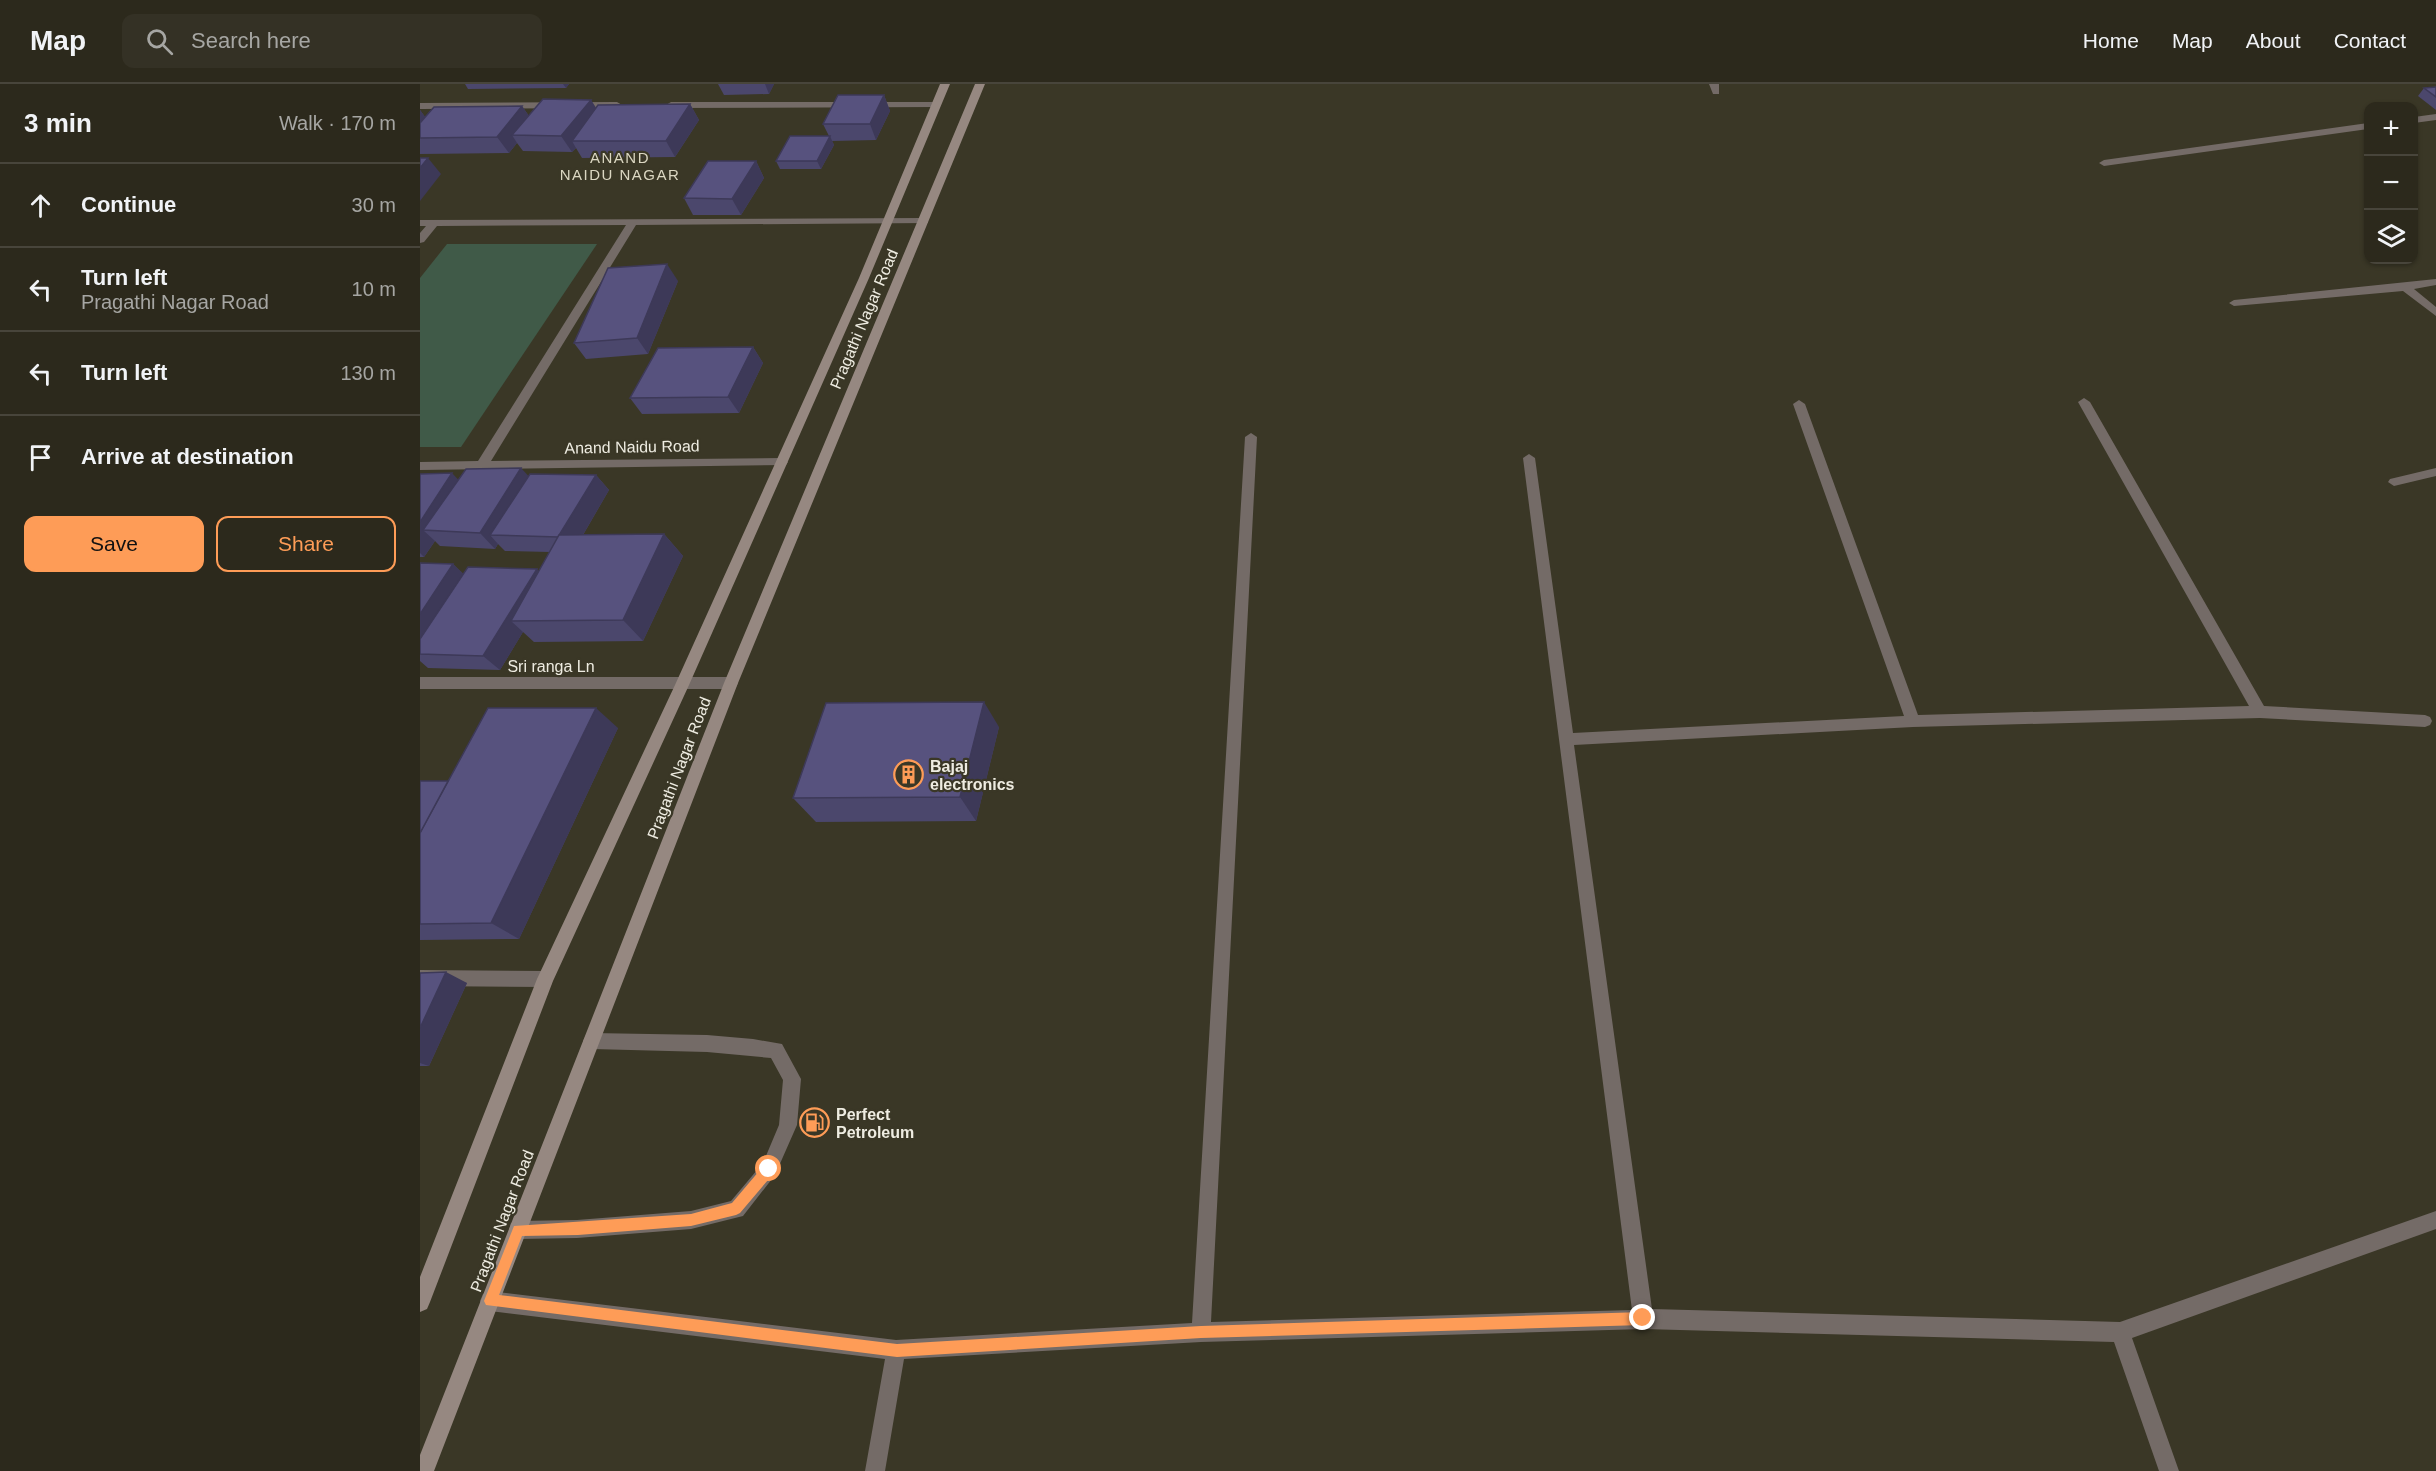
<!DOCTYPE html>
<meta charset="utf-8">
<style>
body{margin:0;font-family:Helvetica,sans-serif;background:#343125;color:#f1f3f6}
.controls{position:absolute;right:18px;top:18px;display:grid;overflow:hidden;border-radius:12px;box-shadow:0 2px 4px #0004}
.controls button{width:54px;height:54px;display:grid;place-items:center;padding:0;border:0;border-bottom:2px solid #48453b;background:#2c291c;color:#f1f3f6;font:30px sans-serif}
.stop{position:absolute;width:18px;height:18px;margin:-14px;border:4px solid #fe9c57;border-radius:50%;background:#fff}
.stop.end{background:#fe9c57;border-color:#fff;box-shadow:0 2px 6px #0008}
.list{margin:0;padding:0;list-style:none}
h2{display:flex;justify-content:space-between;align-items:center;height:78px;margin:0;padding:0 24px;font-size:26px}
h2 small{font-size:20px;font-weight:400;color:#a6a6a3}
.list li{display:grid;grid-template-columns:39px 1fr auto;gap:18px;align-items:center;box-sizing:border-box;height:84px;padding:0 24px;border-top:2px solid #48453b}
.list b{display:block;font-size:22px;white-space:nowrap}
.list p{margin:0;font-size:20px;white-space:nowrap;color:#a6a6a3}
.list em{font-size:20px;font-style:normal;color:#a6a6a3}
.actions{display:flex;gap:12px;padding:18px 24px}
.actions a{flex:1;padding:14px 0;border:2px solid #fe9c57;border-radius:12px;text-align:center;font-size:21px;color:#fe9c57}
.actions .main{background:#fe9c57;color:#111}
.icon{flex:none;width:33px;height:33px;fill:none;stroke:currentColor;stroke-width:2;stroke-linecap:round;stroke-linejoin:round}
.map{position:relative;flex:none;width:2016px;height:1387px;overflow:hidden}
header{display:flex;align-items:center;gap:36px;box-sizing:border-box;height:84px;padding:0 30px;background:#2c291c;border-bottom:2px solid #48453b}
header strong{font-size:28px}
nav{display:flex;gap:33px;margin-inline-start:auto;font-size:21px}
.search{width:420px;height:54px;background:#343125;display:flex;align-items:center;gap:15px;box-sizing:border-box;padding:0 21px;border-radius:12px;color:#a6a6a3;font-size:22px}
main{display:flex}
aside{flex:1;background:#2c291c}
.map>svg:first-child{display:block}
.green{fill:#405a48}
.lines{fill:none;stroke-linecap:round;stroke-linejoin:round}
.lane{fill:#746b67;fill-rule:evenodd}
.street{fill:#746b67;fill-rule:evenodd}
.secondary{fill:#968881;fill-rule:evenodd}
.wall{fill:#4b476c}
.shaded-wall{fill:#3d3958}
.building{fill:#57527e;stroke:#3d3958;stroke-width:1.5}
.route{fill:#fe9c57}
.labels{text-anchor:middle;dominant-baseline:central;stroke-width:4.5;stroke-linejoin:round;paint-order:stroke}
.far-neighbourhood-label{font-size:15px;letter-spacing:1.5px;fill:#dbd7c2;stroke:#3a3726}
.street-label{font-size:16px;fill:#eeece1;stroke:#3a3726}
.poi-label{font-size:16px;font-weight:bold;fill:#eeece1;stroke:#3a3726;text-anchor:start}
</style>
<header>
<strong>Map</strong>
<div class="search"><svg class="icon" aria-label="search" viewBox="0 0 24 24"><circle cx="10" cy="10" r="6"/><path d="M15 15l6 6"/></svg>Search here</div>
<nav><a>Home</a><a>Map</a><a>About</a><a>Contact</a></nav>
</header>
<main>
<aside>
<h2>3 min<small>Walk · 170 m</small></h2>
<ul class="list">
<li><svg class="icon" aria-label="ahead" viewBox="0 0 24 24"><path d="M12 20V5M6 11l6-6 6 6"/></svg><div><b>Continue</b></div><em>30 m</em></li>
<li><svg class="icon" aria-label="left" viewBox="0 0 24 24"><path d="M17 20v-9H6M10 6l-5 5 5 5"/></svg><div><b>Turn left</b><p>Pragathi Nagar Road</p></div><em>10 m</em></li>
<li><svg class="icon" aria-label="left" viewBox="0 0 24 24"><path d="M17 20v-9H6M10 6l-5 5 5 5"/></svg><div><b>Turn left</b></div><em>130 m</em></li>
<li><svg class="icon" aria-label="arrive" viewBox="0 0 24 24"><path d="M6 21V4h12l-3 4 3 4H6"/></svg><div><b>Arrive at destination</b></div></li>
</ul>
<div class="actions"><a class="main">Save</a><a>Share</a></div>
</aside>
<div class="map">
<svg width="2016" height="1387" viewBox="0 0 2016 1387">
<rect width="100%" height="100%" fill="#3a3726"/>
<polygon class="green" points="27,160 177,160 41,363 0,363 0,194"/>
<g class="lines">
<g class="lane">
<polygon points="2016,30 2016,36 1994,39 1994,33"/>
<polygon points="1948,39 1948,45 1684,82 1679,79 1684,76"/>
<polygon points="2016,195 2016,201 1994,205 2016,223 2016,232 1983,207 1814,222 1809,219 1814,216"/>
<polygon points="1664,314 1670,318 1844,622 2005,631 2010,633 2012,637 2010,641 2005,643 1840,634 1493,643 1154,661 1232,1225 1700,1238 2016,1127 2016,1145 1712,1254 1759,1387 1739,1387 1694,1258 1223,1245 781,1258 484,1275 465,1387 445,1387 465,1275 70,1227 63,1224 60,1217 63,1210 70,1207 476,1256 772,1239 825,353 831,349 837,353 791,1238 1212,1226 1103,374 1109,370 1115,374 1153,649 1484,632 1373,320 1379,316 1385,320 1498,631 1829,622 1658,318"/>
<polygon points="2016,384 2016,392 1974,402 1968,398 1970,395"/>
<polygon points="172,949 287,951 333,955 362,960 381,995 377,1041 355,1091 323,1132 271,1145 157,1154 98,1155 91,1153 89,1146 91,1139 98,1137 157,1136 271,1127 311,1117 343,1079 359,1041 363,996 351,974 287,968 172,965 166,963 163,957 166,951"/>
</g>
<g class="street">
<polygon points="1289,0 1299,0 1299,10 1293,10"/>
<polygon points="515,18 520,21 518,23 251,24 246,21 251,18"/>
<polygon points="0,19 197,18 202,21 197,24 0,25"/>
<polygon points="504,134 508,135 508,139 216,141 71,377 362,374 368,378 366,381 0,386 0,378 58,377 206,141 17,142 4,158 0,159 0,149 6,142 0,142 0,136"/>
<polygon points="0,593 311,593 316,595 318,599 316,603 311,605 0,605"/>
<polygon points="0,886 125,887 131,889 133,895 131,901 125,903 0,902"/>
</g>
<g class="secondary">
<polygon points="520,0 530,0 449,194 269,601 133,897 10,1218 7,1225 0,1228 0,1193 117,895 255,601 439,194"/>
<polygon points="555,0 565,0 318,599 14,1387 0,1387 0,1371 304,599"/>
</g>
</g>
<g class="wall">
<polygon points="45,0 149,0 146,4 48,5"/>
<polygon points="298,0 354,0 349,10 304,11"/>
<polygon points="2016,3 2016,26 1998,12 2004,4"/>
<polygon points="464,11 470,27 456,56 412,57 414,61 401,85 360,85 356,77 409,52 403,40"/>
<polygon points="171,16 176,24 270,20 279,36 255,73 162,74 156,64 152,68 103,67 97,59 89,69 0,70 0,26 5,33 102,22 109,32"/>
<polygon points="336,77 344,94 321,131 273,131 264,114"/>
<polygon points="258,197 228,270 166,275 154,259"/>
<polygon points="333,263 343,279 319,329 222,330 210,314"/>
<polygon points="0,390 38,396 108,392 176,391 189,406 163,451 244,450 263,472 223,557 114,558 103,548 80,586 8,584 0,577 0,479 33,480 43,490 119,487 130,468 85,467 78,460 75,465 20,462 15,457 4,473 0,473"/>
<polygon points="579,643 556,737 396,738 373,714"/>
<polygon points="198,644 99,855 0,856 0,697 28,697"/>
<polygon points="0,889 47,899 9,982 0,982"/>
</g>
<g class="shaded-wall">
<polygon points="143,0 149,0 146,4"/>
<polygon points="345,0 354,0 349,10"/>
<polygon points="464,11 470,27 456,56 450,40"/>
<polygon points="171,16 181,32 152,57 156,64 152,68 141,52"/>
<polygon points="270,20 279,36 255,73 246,57"/>
<polygon points="102,22 113,38 92,51 97,59 89,69 77,53"/>
<polygon points="0,26 12,42 0,54"/>
<polygon points="410,52 414,61 401,85 397,77"/>
<polygon points="8,74 21,90 0,117 0,84"/>
<polygon points="336,77 344,94 321,131 312,115"/>
<polygon points="247,180 258,197 228,270 217,254"/>
<polygon points="333,263 343,279 319,329 308,313"/>
<polygon points="101,384 116,400 70,451 78,460 75,465 60,449"/>
<polygon points="32,389 47,405 3,446 15,457 4,473 0,469 0,438"/>
<polygon points="176,391 189,406 153,468 138,453"/>
<polygon points="244,450 263,472 223,557 203,536"/>
<polygon points="33,480 49,495 0,570 0,530"/>
<polygon points="117,485 132,500 91,537 103,548 80,586 63,572"/>
<polygon points="564,618 579,643 556,737 540,713"/>
<polygon points="176,624 198,644 99,855 71,839"/>
<polygon points="26,888 47,899 9,982 0,979 0,944"/>
</g>
<g class="building">
<polygon points="2016,3 2016,13 2004,4"/>
<polygon points="418,11 464,11 450,40 403,40"/>
<polygon points="123,15 171,16 141,52 92,51"/>
<polygon points="270,20 246,57 152,57 178,21"/>
<polygon points="102,22 77,53 0,54 0,39 14,23"/>
<polygon points="370,52 410,52 397,77 356,77"/>
<polygon points="0,74 8,74 0,84"/>
<polygon points="288,77 336,77 312,115 264,114"/>
<polygon points="247,180 217,254 154,259 188,184"/>
<polygon points="333,263 308,313 210,314 238,264"/>
<polygon points="101,384 60,449 3,446 46,385"/>
<polygon points="32,389 0,438 0,390"/>
<polygon points="110,390 176,391 138,453 70,451"/>
<polygon points="244,450 203,536 91,537 139,451"/>
<polygon points="0,479 33,480 0,530"/>
<polygon points="48,483 117,485 63,572 0,570 0,555"/>
<polygon points="564,618 540,713 373,714 406,619"/>
<polygon points="68,624 176,624 71,839 0,840 0,749"/>
<polygon points="0,697 28,697 0,749"/>
<polygon points="26,888 0,944 0,889"/>
</g>
<polygon class="route" points="349,1079 354,1080 354,1089 320,1129 316,1131 271,1142 158,1151 102,1152 79,1211 477,1260 781,1242 1223,1228 1227,1230 1229,1234 1227,1239 1223,1241 781,1254 477,1273 66,1221 64,1217 94,1142 271,1130 312,1119 345,1080"/>
<defs>
<symbol id="building-ring" viewBox="-11 -11 22 22"><circle r="9.5" fill="#3a3726" stroke="#fe9c57" stroke-width="1.5"/><path d="M-4-6H4V6H1V3H-1V6H-4ZM-2.5-4.3h1.7v1.8h-1.7ZM.8-4.3h1.7v1.8H.8ZM-2.5-1h1.7V.8h-1.7ZM.8-1h1.7V.8H.8Z" fill="#fe9c57"/></symbol>
<symbol id="fuel-ring" viewBox="-11 -11 22 22"><circle r="9.5" fill="#3a3726" stroke="#fe9c57" stroke-width="1.5"/><path d="M-5.5-6h7V0h2V4h1.3V-2.5L3-4.5l.8-.8L6-3V5H2.5V1h-1V6h-7ZM-4.2-4.7v3.2H.2V-4.7Z" fill="#fe9c57"/></symbol>
</defs>
<g fill-rule="evenodd">
<use href="#building-ring" x="472" y="674" width="33" height="33"/>
<use href="#fuel-ring" x="378" y="1022" width="33" height="33"/>
</g>
<g class="labels">
<g class="far-neighbourhood-label">
<text x="200" y="73">ANAND<tspan x="200" dy="17">NAIDU NAGAR</tspan></text>
</g>
<g class="street-label">
<text transform="translate(444 235) rotate(-67)">Pragathi Nagar Road</text>
<text transform="translate(212 363) rotate(-1)">Anand Naidu Road</text>
<text x="131" y="582">Sri ranga Ln</text>
<text transform="translate(259 684) rotate(-69)">Pragathi Nagar Road</text>
<text transform="translate(82 1137) rotate(-69)">Pragathi Nagar Road</text>
</g>
<g class="poi-label">
<text x="510" y="682">Bajaj<tspan x="510" dy="18">electronics</tspan></text>
<text x="416" y="1030">Perfect<tspan x="416" dy="18">Petroleum</tspan></text>
</g>
</g>
</svg>
<div class="controls">
<button>+</button>
<button>−</button>
<button><svg class="icon" aria-label="layers" viewBox="0 0 24 24"><path d="M12 4l9 5-9 5-9-5zM3 14l9 5 9-5"/></svg></button>
</div>
<div class="stop" style="left:349px;top:1085px"></div>
<div class="stop end" style="left:1223px;top:1234px"></div>
</div>
</main>
